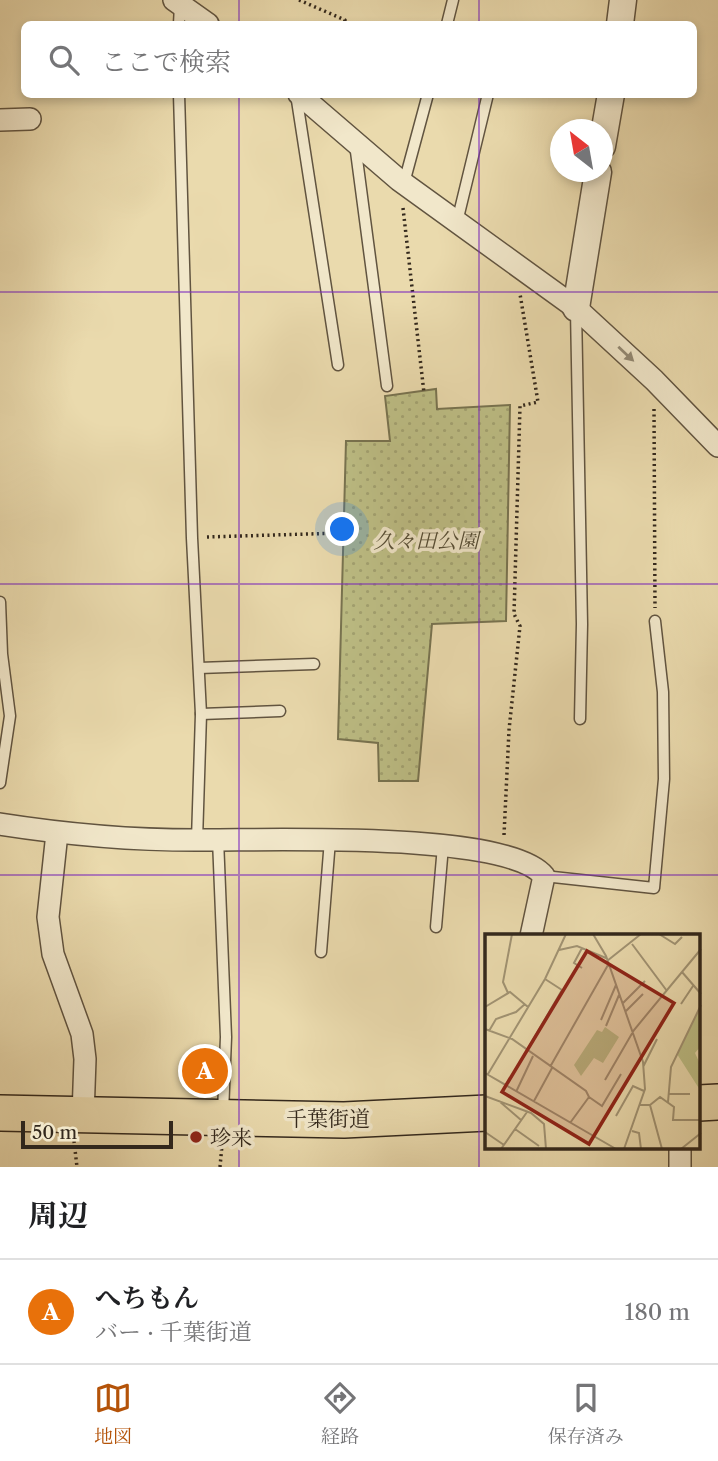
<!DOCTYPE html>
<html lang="ja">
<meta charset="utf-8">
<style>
body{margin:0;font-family:"Libre Caslon Text","Noto Serif JP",serif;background:#f2f2f2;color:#202124}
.compass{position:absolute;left:550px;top:119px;width:63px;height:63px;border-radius:50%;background:#fff;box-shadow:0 4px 10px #0003;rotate:329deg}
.scale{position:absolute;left:21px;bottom:18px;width:152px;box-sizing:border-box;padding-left:7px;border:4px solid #33281c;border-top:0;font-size:19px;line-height:24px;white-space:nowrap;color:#33281c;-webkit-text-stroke:5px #f1e7ca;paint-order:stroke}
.you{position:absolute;left:343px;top:530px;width:24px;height:24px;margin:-18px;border:5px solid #fff;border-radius:50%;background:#1a73e8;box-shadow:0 0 0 10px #1a73e833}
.badge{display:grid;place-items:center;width:46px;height:46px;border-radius:50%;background:#b45309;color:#fff;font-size:23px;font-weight:700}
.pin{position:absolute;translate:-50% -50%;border:4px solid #fff;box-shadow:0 2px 7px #0006}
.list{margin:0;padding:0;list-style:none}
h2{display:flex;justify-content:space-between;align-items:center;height:91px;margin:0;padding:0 28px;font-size:30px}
h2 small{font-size:23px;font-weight:400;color:#757577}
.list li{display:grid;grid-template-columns:46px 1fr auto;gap:21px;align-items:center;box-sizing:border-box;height:105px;padding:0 28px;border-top:2px solid #e0e0e0}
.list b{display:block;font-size:26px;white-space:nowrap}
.list p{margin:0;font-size:23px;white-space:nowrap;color:#757577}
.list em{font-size:23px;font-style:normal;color:#757577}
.icon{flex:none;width:38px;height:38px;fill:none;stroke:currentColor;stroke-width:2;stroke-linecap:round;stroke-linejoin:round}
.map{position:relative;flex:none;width:718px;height:1167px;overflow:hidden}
.search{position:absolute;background:#fff;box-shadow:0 4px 10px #0003;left:21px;right:21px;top:21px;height:77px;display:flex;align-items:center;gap:18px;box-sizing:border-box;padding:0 24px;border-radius:10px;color:#757577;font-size:26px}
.sheet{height:196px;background:#fff}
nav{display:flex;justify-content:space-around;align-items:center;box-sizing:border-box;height:98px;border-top:2px solid #e0e0e0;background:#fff;font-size:19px;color:#757577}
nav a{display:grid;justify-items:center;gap:4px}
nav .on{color:#b45309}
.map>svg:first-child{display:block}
.green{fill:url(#green-dots);stroke:#787350;stroke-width:2}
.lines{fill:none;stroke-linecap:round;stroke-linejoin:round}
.service-casing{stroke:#615440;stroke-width:13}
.minor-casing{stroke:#615440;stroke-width:24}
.tertiary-casing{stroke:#615440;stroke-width:29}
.trunk-casing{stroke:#33281c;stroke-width:38}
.path{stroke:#33281c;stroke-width:3.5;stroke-dasharray:2 3.5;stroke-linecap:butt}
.service{stroke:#f1e7ca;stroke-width:10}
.minor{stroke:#f1e7ca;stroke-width:21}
.tertiary{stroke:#f1e7ca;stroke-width:26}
.trunk{stroke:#eadaad;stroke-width:35}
.oneway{fill:#928873}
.grid{fill:none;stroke:#7b2cbf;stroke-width:2;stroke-opacity:0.55}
.poi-dot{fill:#8f2418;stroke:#f1e7ca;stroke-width:2.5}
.labels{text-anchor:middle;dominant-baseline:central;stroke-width:7;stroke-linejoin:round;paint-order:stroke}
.park-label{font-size:21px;font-style:italic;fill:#564e36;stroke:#f1e7ca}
.street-label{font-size:21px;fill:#33281c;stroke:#f1e7ca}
.poi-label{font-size:21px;fill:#33281c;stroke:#f1e7ca;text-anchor:start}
.inset-road{fill:none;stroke:#a19373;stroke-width:2}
.view{fill:#8f2418;fill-opacity:0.15;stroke:#8f2418;stroke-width:3.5}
.inset-edge{fill:none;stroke:#33281c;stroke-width:3.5}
</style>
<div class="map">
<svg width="718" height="1167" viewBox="0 0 718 1167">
<defs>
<pattern id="green-dots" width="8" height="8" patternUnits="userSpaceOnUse" patternTransform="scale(1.75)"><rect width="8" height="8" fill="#bdbe85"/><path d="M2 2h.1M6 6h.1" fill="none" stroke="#a3a372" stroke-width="1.8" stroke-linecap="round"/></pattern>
</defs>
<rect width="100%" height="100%" fill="#eadaad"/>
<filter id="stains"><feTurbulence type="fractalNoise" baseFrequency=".00286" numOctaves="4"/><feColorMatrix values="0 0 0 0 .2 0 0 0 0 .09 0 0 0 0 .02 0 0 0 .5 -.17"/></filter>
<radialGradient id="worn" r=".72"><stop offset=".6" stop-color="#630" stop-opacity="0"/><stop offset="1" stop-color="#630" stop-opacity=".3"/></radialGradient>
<polygon class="green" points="436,389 437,409 510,405 506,621 432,624 418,781 379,781 378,743 338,739 346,441 390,441 385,396"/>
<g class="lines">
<defs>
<g id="service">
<polyline points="179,24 180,5"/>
<polyline points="447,24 453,0"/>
<polyline points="179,94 192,538 201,714 197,840"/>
<polyline points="296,94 338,365"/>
<polyline points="355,144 387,386"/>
<polyline points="404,183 428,94"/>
<polyline points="457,222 488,94"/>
<polyline points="576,310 582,624 580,719"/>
<polyline points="0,602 2,654 10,716 0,783"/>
<polyline points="199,668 314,664"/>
<polyline points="201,714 280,711"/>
<polyline points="218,839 226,1037 223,1113"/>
<polyline points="544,876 654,888 664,779 663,692 655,621"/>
<polyline points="436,927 443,846"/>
<polyline points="321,952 330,840"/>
</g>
<g id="minor">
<polyline points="174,0 208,24"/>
<polyline points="299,94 399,180 576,308 654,380 718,446"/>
<polyline points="0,120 30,119"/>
<path d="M0,824C64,834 130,840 196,840C259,841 507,830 544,876L531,936"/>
<polyline points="57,833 48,917 53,954 82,1034 85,1059 83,1115"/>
<polyline points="680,1148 680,1167"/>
</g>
<g id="tertiary">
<polyline points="620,24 623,0"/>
<polyline points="602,146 611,94"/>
<polyline points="576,308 598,172"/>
</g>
<g id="trunk">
<polyline points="699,1103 718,1102"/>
<polyline points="0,1113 344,1120 487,1113"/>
</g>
</defs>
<use href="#service" class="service-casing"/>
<use href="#minor" class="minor-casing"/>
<use href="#tertiary" class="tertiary-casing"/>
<use href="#trunk" class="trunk-casing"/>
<g class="path">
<polyline points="299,0 345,20 344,24"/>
<polyline points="403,208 424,393"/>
<polyline points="654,409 655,608"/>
<polyline points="207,537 341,533"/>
<polyline points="504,835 509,730 520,626 514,614 520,406 538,402 520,294"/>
<polyline points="74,1141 77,1167"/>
<polyline points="220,1167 222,1145"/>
</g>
<use href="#service" class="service"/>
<use href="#minor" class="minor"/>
<use href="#tertiary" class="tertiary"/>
<use href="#trunk" class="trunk"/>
</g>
<defs><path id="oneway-solid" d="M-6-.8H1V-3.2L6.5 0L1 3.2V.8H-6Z" transform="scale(1.75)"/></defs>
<use class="oneway" href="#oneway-solid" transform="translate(626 354) rotate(43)"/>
<path class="grid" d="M239,0V24M479,0V24M239,94V1167M479,94V1167M0,292H718M0,584H718M0,875H718"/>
<circle class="poi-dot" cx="196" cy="1137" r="7"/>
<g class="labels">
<g class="park-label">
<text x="426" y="540">久々田公園</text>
</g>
<g class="street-label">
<text x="328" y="1118">千葉街道</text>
</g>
<g class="poi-label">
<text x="210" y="1137">珍来</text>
</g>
</g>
<g transform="translate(485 934)">
<rect width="215" height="215" fill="#eadaad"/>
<path d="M120,93L134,103L118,129L109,124L96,142L89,131L112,96L117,98Z" fill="#bdbe85"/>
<path d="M215,73V113L210,119L215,130V156L192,120Z" fill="#bdbe85"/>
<path class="inset-road" d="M108,0L121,22L158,128L160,155L139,215M174,0L190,10L197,3M147,10L182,57M97,14L89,29L97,34M74,16L92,12L121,24M122,27L156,0M197,38L216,60M23,59L18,48L27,0M138,69L160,47M196,70L208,52M0,73L25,58L43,73M141,77L158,60M116,86L131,51M121,92L134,61M0,95L27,105L101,157L104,163L85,189M4,97L11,85L31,78L40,70M42,116L77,56L60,45M65,133L123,31M158,133L172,105M0,139L131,215M3,140L60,45L81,0M120,146L149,96L216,15M31,158L48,122M183,160H205M0,162L46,179L59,190L61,215M104,163L117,172L136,140M14,167L36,186M49,167L67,134M183,168L186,133L216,71M155,171H165L175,163L189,173L188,186H216M165,171L177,215M131,182L148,152L159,157M30,195L54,212M147,197L154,199L156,215M0,198L19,211M16,215L42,178M196,215L216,199"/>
<path class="view" d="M102,17L189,69L104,210L17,158Z"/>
<rect width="215" height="215" class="inset-edge"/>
</g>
<rect width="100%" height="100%" filter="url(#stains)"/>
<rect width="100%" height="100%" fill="url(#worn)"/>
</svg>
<svg class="compass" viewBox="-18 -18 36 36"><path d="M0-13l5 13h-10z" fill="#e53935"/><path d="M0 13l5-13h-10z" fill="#757577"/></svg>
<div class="scale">50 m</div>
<div class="you"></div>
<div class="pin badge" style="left:205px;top:1071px;background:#e8710a">A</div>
<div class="search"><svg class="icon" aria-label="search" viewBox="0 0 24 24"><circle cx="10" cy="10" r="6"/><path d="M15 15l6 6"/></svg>ここで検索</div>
</div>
<section class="sheet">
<h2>周辺<small></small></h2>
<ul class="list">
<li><span class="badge" style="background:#e8710a">A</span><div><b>へちもん</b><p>バー · 千葉街道</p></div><em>180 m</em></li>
</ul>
</section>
<nav>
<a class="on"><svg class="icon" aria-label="map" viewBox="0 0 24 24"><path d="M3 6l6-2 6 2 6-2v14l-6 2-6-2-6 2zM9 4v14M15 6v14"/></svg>地図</a>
<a><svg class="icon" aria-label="directions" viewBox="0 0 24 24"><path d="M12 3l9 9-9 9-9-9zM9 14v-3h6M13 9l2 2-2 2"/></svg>経路</a>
<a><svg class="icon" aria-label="saved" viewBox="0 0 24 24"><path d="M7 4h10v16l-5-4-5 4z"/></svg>保存済み</a>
</nav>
